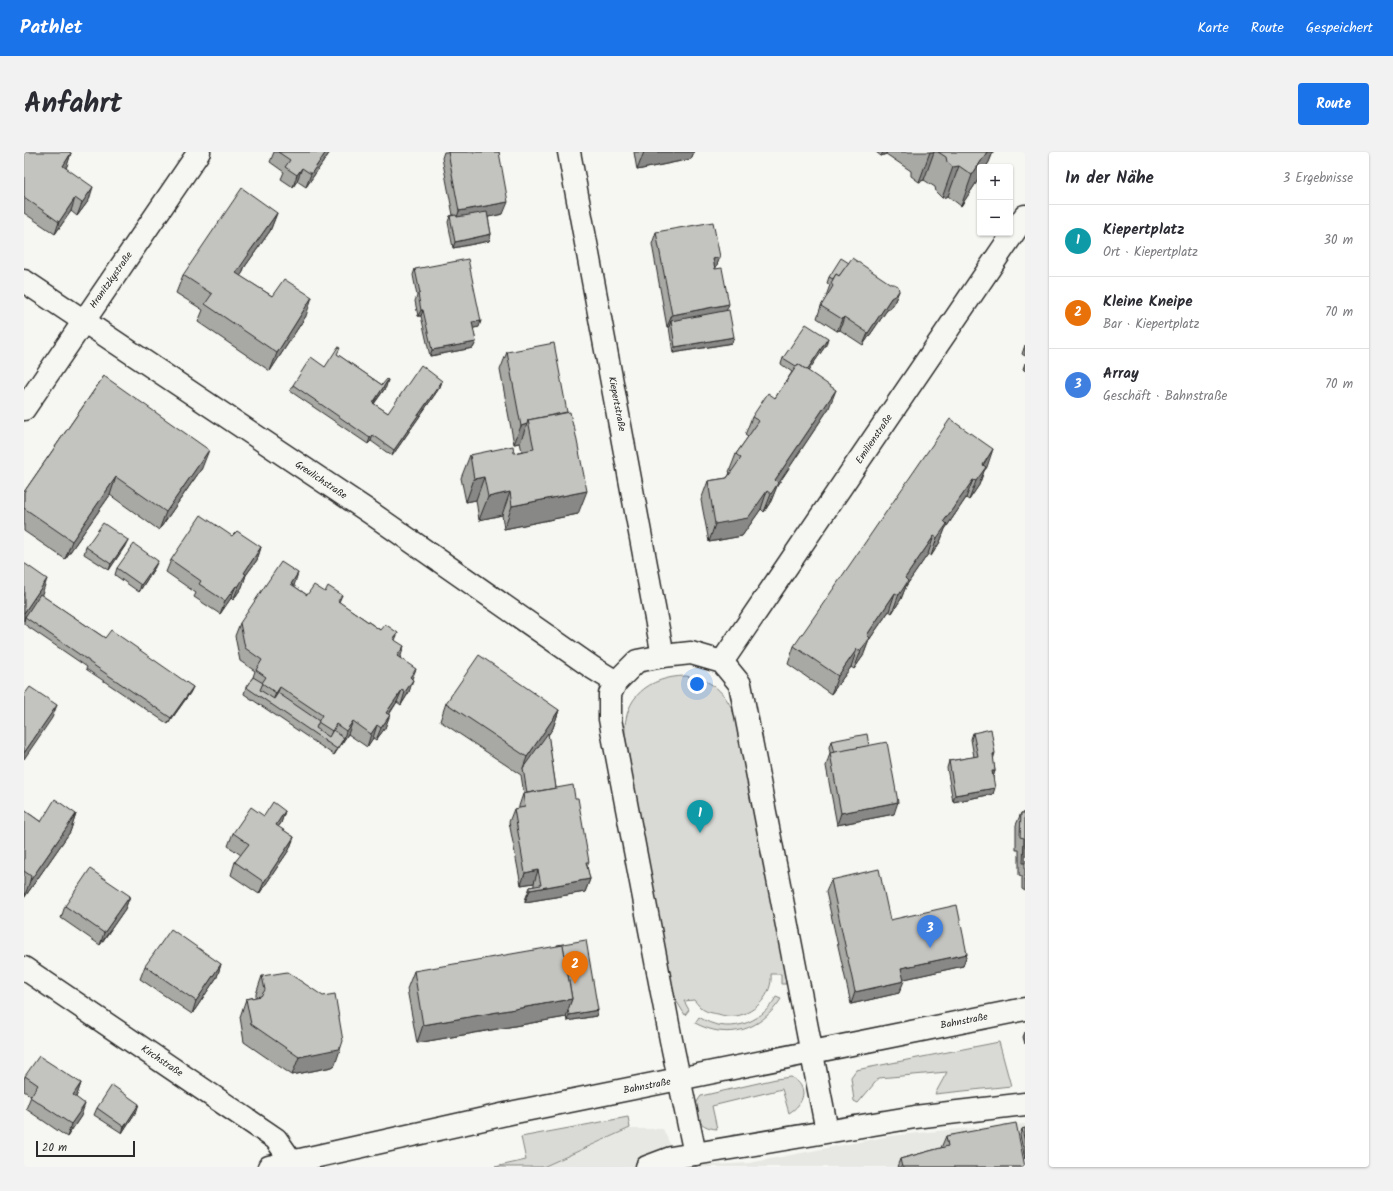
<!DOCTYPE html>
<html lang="de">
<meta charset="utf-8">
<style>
body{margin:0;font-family:Kalam,sans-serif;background:#f2f2f3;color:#2b2b33}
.controls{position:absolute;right:12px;top:12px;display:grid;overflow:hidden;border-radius:4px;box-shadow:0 1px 3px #0004}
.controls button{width:36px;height:36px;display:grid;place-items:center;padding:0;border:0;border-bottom:1px solid #e1e1e2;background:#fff;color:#2b2b33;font:20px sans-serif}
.scale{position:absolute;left:12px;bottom:10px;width:99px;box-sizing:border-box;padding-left:4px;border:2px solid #2b2b2b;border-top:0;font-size:11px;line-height:14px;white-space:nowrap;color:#2b2b2b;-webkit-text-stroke:3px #f6f6f2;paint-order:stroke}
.you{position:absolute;left:673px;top:532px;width:14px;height:14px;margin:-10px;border:3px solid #fff;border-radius:50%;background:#1a73e8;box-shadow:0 0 0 6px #1a73e833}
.badge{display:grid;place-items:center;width:26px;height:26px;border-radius:50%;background:#1a73e8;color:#fff;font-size:13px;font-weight:700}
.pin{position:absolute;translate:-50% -33px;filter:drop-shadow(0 1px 2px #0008)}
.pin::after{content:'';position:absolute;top:21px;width:14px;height:12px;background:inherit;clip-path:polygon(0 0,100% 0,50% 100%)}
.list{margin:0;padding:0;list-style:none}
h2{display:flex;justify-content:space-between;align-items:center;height:52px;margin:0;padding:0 16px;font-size:17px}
h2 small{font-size:13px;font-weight:400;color:#7c7c81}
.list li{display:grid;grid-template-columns:26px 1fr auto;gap:12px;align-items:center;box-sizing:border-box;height:72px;padding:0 16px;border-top:1px solid #e1e1e2}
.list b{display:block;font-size:15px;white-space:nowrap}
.list p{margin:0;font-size:13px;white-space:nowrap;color:#7c7c81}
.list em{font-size:13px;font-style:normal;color:#7c7c81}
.map{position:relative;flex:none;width:1001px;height:1015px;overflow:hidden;border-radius:4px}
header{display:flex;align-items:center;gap:24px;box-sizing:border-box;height:56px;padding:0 20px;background:#1a73e8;color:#fff}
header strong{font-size:19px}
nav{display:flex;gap:22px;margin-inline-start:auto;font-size:14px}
.intro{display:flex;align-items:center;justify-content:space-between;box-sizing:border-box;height:96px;padding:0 24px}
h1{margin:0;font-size:28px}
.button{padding:10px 18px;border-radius:4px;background:#1a73e8;color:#fff;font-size:14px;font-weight:700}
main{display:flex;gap:24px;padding:0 24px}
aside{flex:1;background:#fff;border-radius:4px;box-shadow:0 1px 3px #0004}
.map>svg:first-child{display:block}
.built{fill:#e7e7e3}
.green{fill:#d9d9d5;stroke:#828280}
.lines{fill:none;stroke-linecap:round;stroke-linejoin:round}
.minor-casing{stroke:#2b2b2b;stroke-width:25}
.minor{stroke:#f6f6f2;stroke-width:22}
.wall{fill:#a8a8a5;stroke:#2b2b2b}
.shaded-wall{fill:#888886;stroke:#2b2b2b}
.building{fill:#c3c3c0;stroke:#2b2b2b}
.labels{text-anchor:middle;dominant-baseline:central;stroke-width:3.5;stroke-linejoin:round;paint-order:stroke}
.street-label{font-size:10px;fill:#2b2b2b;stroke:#f6f6f2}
</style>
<header>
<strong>Pathlet</strong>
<nav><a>Karte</a><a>Route</a><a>Gespeichert</a></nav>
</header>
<div class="intro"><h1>Anfahrt</h1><a class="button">Route</a></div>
<main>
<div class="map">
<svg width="1001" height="1015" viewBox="0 0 1001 1015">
<rect width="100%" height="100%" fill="#f6f6f2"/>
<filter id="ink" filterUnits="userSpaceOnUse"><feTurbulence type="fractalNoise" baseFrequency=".025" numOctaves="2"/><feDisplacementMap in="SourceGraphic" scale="8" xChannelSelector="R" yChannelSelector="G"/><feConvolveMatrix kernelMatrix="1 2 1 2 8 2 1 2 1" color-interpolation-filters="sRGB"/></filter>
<g filter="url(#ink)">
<polygon class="built" points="1001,972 1001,1015 521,1015 606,977 639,977 650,1001 667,1014 725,1011 866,984 924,978"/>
<g class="green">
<path d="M661,524C687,526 703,541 711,565L761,820L762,832H757V822H747C749,842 732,861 712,864C706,865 700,864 694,862C688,861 681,860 676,855C674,853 672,850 670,848L660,849L665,858L661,863L653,850L646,830L601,583C599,545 625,525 661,524Z"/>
<path d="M752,845L757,847C737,878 705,889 671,871L675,865C702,883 737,873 752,845Z"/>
<polygon points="975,890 987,934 911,942 923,920 855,926 834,951 830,949 827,925 832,918"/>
<path d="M767,925C786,935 780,952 765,961L758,937L688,954L693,977C674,976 664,960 677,944L752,927Z"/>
<polygon points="604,965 606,976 519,1015 471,1015 502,1008 497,985"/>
</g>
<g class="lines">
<defs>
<g id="minor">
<polyline points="545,0 639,504"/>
<polyline points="0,129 347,361 569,516 592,530"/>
<polyline points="0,257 175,0"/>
<polyline points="698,510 1001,64"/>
<polyline points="0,816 252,987 268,1010"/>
<polyline points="671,1002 647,888 586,567 586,542 592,530 613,509 639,504 667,501 698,510 716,532 803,979"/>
<polyline points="245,1015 491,960 1001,857"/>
<polyline points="623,1015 647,1006 891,965 1001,952"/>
</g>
</defs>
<use href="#minor" class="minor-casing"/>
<use href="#minor" class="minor"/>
</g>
<g class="wall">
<polygon points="0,0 47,1 42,16 65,48 53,64 47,59 31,82 0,61"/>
<polygon points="250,0 306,0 282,35 273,29 269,35 257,27 260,20 246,10"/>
<polygon points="420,0 475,0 479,62 464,65 467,82 465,89 429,96 424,70 426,64 429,63 418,6"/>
<polygon points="610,0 670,0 667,7 613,18"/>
<polygon points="852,0 969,0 965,10 962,15 956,15 956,25 937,54 924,44 918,46 912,40 911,35 900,28 895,30 887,24 887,19 862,2 857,4"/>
<polygon points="253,61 246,79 220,116 219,120 216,124 248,144 282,164 246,219 174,170 179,158 152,141 159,123"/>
<polygon points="632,80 696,105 691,117 702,159 708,191 649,201 645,175 643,175 628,92"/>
<polygon points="825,111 875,139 870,151 867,156 863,158 839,193 816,178 813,179 793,166 797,154 803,145 802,144 806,133 803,131 805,125"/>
<polygon points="391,117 455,175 449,176 452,190 449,196 406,204 397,164 394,164 391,149 393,144 389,123"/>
<polygon points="802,193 784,219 805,256 753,334 747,349 740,360 737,357 718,384 685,390 677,348 684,329 703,326 706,321 705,320 712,302 724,285 721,283 728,265 751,246 768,220 757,212 759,206"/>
<polygon points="1001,193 1001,204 998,202"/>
<polygon points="483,200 554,362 480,377 478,363 455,368 452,348 442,350 437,326 446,303 490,301 498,299 496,291 490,292 476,218"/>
<polygon points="314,203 358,233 362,235 350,252 364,261 418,229 416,235 368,304 347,289 344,292 266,239 269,233 301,215"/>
<polygon points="1001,211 1001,219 999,217"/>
<polygon points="80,224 178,316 135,378 86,343 41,407 0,379 0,340"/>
<polygon points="963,315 960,319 955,333 945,348 942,346 921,377 916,390 907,404 904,402 882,434 877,447 868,461 865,459 845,488 839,504 830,517 827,515 807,542 764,512 770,494"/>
<polygon points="208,384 237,395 233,408 222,423 218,435 209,448 207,446 196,462 170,445 172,441 142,420 147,408"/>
<polygon points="101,394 85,418 60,402 62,395"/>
<polygon points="0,411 17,443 81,486 169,535 166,541 144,572 62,517 63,515 0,472"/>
<polygon points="131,415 115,440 91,423 93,416"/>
<polygon points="270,434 283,443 301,440 318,443 315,450 371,488 376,506 388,527 385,540 377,553 373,550 365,563 361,576 352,588 349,586 343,595 324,582 310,603 220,542 222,535 229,525 231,519 216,509 211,484 216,471"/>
<polygon points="422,551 535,558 529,576 524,583 532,636 565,710 563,715 566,727 561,740 501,750 501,748 506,735 510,734 510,731 497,733 485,670 490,657 495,657 495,654 499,642 500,642 497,623 416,569"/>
<polygon points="949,581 969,607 971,619 969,625 969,642 929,650 923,616 925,609 950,605 947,587"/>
<polygon points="807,589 845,594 870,662 813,673 802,614 806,601 805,595"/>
<polygon points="0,658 17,670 52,662 46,680 0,746"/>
<polygon points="261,659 257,671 254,675 270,685 265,698 235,742 207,723 211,710 217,703 204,694 209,681 240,664"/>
<polygon points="997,661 1001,661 1001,739 998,737 998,724 995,723 995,698 992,698 992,673"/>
<polygon points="807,728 866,768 943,802 939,814 880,827 875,841 827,852 802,740"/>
<polygon points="106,744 101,757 76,793 37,766 41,754"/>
<polygon points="197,812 193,825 168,862 116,827 121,814"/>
<polygon points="390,819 574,858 572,864 543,869 542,864 542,865 393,891 383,837"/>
<polygon points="238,824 311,913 308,915 268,923 220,890 216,865 222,847 232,845 232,842"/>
<polygon points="1001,880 1001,892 999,885"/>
<polygon points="1,924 57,931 52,945 57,964 43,985 2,957 7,944 0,939 0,928"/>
<polygon points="73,956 113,958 98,981 70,963"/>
<polygon points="1001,976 1001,1007 996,983 998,977"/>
<polygon points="922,984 1001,1015 873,1015 876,1007 917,996"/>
</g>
<g class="shaded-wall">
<polygon points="302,0 306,0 282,35 287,22"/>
<polygon points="620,0 670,0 667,7 613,18"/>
<polygon points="859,0 863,0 862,2 857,4"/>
<polygon points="906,0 910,0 900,28 895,30"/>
<polygon points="963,0 969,0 965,10 962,15 956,15 956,25 937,54 948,23"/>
<polygon points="47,1 43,14 35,27 39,14"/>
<polygon points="935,14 924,44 918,46 929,15"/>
<polygon points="278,16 273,29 269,35 273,23"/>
<polygon points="69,35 65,48 53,64 58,51"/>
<polygon points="51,46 47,59 31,82 35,70"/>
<polygon points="484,50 479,62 431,72 435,59"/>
<polygon points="253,61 246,79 220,116 219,120 206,140 212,121 224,102"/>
<polygon points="467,82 465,89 429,96 431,90"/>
<polygon points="696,105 691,118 689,107"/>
<polygon points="875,139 870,151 867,156 863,158 839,193 844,181 867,146"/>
<polygon points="288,145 282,164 246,219 253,201"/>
<polygon points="705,152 700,165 647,169 645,175 643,175 648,163"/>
<polygon points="397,158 399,158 397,164 394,164"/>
<polygon points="820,165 816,178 813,179 818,167"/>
<polygon points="457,169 455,175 446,177 448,170"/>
<polygon points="710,185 708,191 649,201 651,195"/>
<polygon points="804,186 802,193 779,227 782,220"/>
<polygon points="452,190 449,196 406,204 408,198"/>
<polygon points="364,228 362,235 346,257 349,251"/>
<polygon points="418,229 416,235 368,304 370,298"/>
<polygon points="812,238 805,256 753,334 747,349 740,360 747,342 751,328"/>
<polygon points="503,272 496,291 490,292 497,274"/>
<polygon points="349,283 347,289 344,292 346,286"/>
<polygon points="969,297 963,315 960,319 955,333 945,348 952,329 959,313"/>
<polygon points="185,298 178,316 135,378 142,360"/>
<polygon points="92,325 86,343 41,407 48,389"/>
<polygon points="460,325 452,348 442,350 450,327"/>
<polygon points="949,328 942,346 921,377 916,390 907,404 913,386 920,369"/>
<polygon points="563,339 554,362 480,377 488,354"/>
<polygon points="743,339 737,357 718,384 685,390 691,372"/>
<polygon points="486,340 478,363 455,368 464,345"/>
<polygon points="910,384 904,402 882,434 877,447 868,461 881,426"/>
<polygon points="104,388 101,394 85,418 87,412"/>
<polygon points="237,395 233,408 222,423 218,435 209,448 220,421"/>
<polygon points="134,409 131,415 115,440 117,433"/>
<polygon points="274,421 270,434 267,432"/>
<polygon points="23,427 17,445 1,465 0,469 0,461"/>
<polygon points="212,434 207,446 196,462 201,449"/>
<polygon points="871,441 865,459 845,488 839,504 830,517 843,483"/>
<polygon points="374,481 369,493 369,487"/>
<polygon points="380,494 376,507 373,504"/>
<polygon points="833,497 827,515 807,542 814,524"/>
<polygon points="392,517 387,529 386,525"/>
<polygon points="389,528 385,540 377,553 381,540"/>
<polygon points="169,535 166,541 144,572 147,566"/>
<polygon points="256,535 251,547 247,553 252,541"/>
<polygon points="378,538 373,550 357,573 362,561"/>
<polygon points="33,553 28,566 0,607 0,601"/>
<polygon points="535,558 529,576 500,619 499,616 503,605"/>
<polygon points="366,563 361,576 352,588 357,576"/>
<polygon points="329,569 324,582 310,603 313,597 320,586 322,579"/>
<polygon points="312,572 307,585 303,591 308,579"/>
<polygon points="353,573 349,586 343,595 347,582"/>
<polygon points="971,601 969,608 969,602"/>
<polygon points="968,619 971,619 969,625"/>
<polygon points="971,636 969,642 929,650 931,643"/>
<polygon points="874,650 870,662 813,673 817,661"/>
<polygon points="261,659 257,671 247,685 252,673"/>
<polygon points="52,662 46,680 0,746 6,729"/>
<polygon points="270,685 265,698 235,742 240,730"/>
<polygon points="514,718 510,731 497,733 501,721"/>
<polygon points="566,727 561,740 501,750 506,738"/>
<polygon points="106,744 101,757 76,793 80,781"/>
<polygon points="943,802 939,814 872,829 877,816"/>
<polygon points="197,812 193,825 168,862 172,849"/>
<polygon points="880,829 875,841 827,852 831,840"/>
<polygon points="548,847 542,865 393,891 399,873"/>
<polygon points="574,858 572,864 543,869 545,863"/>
<polygon points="317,895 311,913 308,915 268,923 275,905"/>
<polygon points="57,931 53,943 44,956 49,943"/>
<polygon points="61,952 57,964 43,985 47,972"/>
<polygon points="115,952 113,958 98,981 100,975"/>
</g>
<g class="building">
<polygon points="0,0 45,0 47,1 39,14 69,35 58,51 51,46 35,70 0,45"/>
<polygon points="254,0 302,0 287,22 278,16 273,23 261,15 266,8"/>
<polygon points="424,0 475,0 484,50 435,59"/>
<polygon points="914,0 963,0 948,23 935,14 929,15 923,10 922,5"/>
<polygon points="218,36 253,61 224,102 225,102 212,121 248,144 260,127 288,145 253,201 181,152 188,142 159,123"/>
<polygon points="463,60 467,82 431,90 426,64 432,63 433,65"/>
<polygon points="689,70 696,105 689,107 691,117 698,116 705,152 648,163 632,80"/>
<polygon points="817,106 825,111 815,124 812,122 809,127 805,125"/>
<polygon points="828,106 867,132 870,132 874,134 875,139 872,143 867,146 844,181 820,165 818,167 797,154 809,134 807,131 812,122 815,124"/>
<polygon points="444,107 457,169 448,170 452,190 408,198 399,158 397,158 394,142 396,141 391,117"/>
<polygon points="705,158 710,185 651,195 647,169"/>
<polygon points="782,172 804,186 783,218 774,212 772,214 759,206"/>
<polygon points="530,191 543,260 504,268 503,272 497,274 483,200"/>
<polygon points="314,195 316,196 313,202 358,233 363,227 364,228 349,251 364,261 397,213 418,229 370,298 349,283 346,286 269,233 287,205 301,215"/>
<polygon points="774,212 812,238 751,328 754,331 747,342 743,339 724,366 691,372 684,329 703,326 717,306 712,302 735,269 728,265 744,241 751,246"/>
<polygon points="80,224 185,298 142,360 92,325 48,389 0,356 0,340"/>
<polygon points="546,260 549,274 550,274 563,339 488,354 486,340 464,345 460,325 450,327 446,303 489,294 490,301 510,297 504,268"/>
<polygon points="926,267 969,297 959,313 962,315 952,329 949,328 920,369 923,372 913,386 910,384 881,426 884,429 875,443 871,441 843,483 846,486 836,499 833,497 814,524 770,494"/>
<polygon points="177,363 208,384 213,379 237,395 220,421 222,422 214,435 212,434 201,449 175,432 177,429 147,408"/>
<polygon points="79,371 104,388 87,412 62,395"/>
<polygon points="110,392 134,409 117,433 93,416"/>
<polygon points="257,410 274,421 267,432 283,443 290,433 301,440 304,434 318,443 314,449 356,478 361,472 374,481 369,487 380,494 373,504 392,517 386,525 389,528 381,540 378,538 362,561 366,563 357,576 353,573 347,582 329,569 322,579 312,572 308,579 294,570 298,563 256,535 252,541 238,531 242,525 232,518 238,508 221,496 216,471"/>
<polygon points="0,411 23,427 0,461"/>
<polygon points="16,442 81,486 87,478 169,535 147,566 65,510 65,509 1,465"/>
<polygon points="455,503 535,558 503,605 422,551"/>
<polygon points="229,525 239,531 236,538 250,547 254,541 295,569 292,576 305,585 309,578 320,586 313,597 222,535"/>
<polygon points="6,535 33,553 0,601 0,543"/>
<polygon points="967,577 971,601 969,602 971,619 968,619 971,636 931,643 925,609 954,604 949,581"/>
<polygon points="524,581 532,636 503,641 499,616"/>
<polygon points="843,582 845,594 810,601 807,589"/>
<polygon points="863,590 874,650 817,661 806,601"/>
<polygon points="549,633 551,646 554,646 565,710 562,710 566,727 506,738 506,735 517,733 514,718 501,721 490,657 501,655 499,642"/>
<polygon points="31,647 52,662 6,729 7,724 0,719 0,658 17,670"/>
<polygon points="249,650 261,659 252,673 270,685 240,730 211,710 225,692 209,681 227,655 240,664"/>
<polygon points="997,661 1001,661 1001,711 999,711 1000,686 996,685"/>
<polygon points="66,717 106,744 80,781 41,754"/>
<polygon points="855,717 866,768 933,753 943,802 877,816 880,829 831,840 807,728"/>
<polygon points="147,777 197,812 172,849 121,814"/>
<polygon points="562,788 574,858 545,863 544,858 548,847 539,793 533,794 533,793"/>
<polygon points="539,793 548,847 399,873 390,819"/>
<polygon points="263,820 299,844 311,842 319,889 317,895 314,897 275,905 227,872 222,847 237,844 241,838 238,824"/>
<polygon points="15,904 57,931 49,943 61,952 47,972 6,945 14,933 1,924"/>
<polygon points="88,933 115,952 100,975 73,956"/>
<polygon points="992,971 1001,1015 878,1015 876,1007 924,994 922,984"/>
<polygon points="1001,976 1001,990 998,977"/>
</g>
</g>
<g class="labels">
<g class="street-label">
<text transform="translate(87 128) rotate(-55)">Hranitzkystraße</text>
<text transform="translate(593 252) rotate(79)">Kiepertstraße</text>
<text transform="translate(850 287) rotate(-56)">Emilienstraße</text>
<text transform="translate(297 328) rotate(34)">Greulichstraße</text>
<text transform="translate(940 869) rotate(-11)">Bahnstraße</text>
<text transform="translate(138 909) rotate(34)">Kirchstraße</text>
<text transform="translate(623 934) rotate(-11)">Bahnstraße</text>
</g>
</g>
</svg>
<div class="controls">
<button>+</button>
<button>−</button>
</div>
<div class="scale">20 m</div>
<div class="you"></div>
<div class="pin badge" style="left:676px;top:681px;background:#0f9aa8">1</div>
<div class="pin badge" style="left:551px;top:832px;background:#e8710a">2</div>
<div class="pin badge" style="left:906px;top:796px;background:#3f7fe0">3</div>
</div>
<aside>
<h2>In der Nähe<small>3 Ergebnisse</small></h2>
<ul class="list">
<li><span class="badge" style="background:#0f9aa8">1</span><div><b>Kiepertplatz</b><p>Ort · Kiepertplatz</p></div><em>30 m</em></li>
<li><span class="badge" style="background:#e8710a">2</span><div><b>Kleine Kneipe</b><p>Bar · Kiepertplatz</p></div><em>70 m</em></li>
<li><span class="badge" style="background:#3f7fe0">3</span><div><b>Array</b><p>Geschäft · Bahnstraße</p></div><em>70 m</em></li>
</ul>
</aside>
</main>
